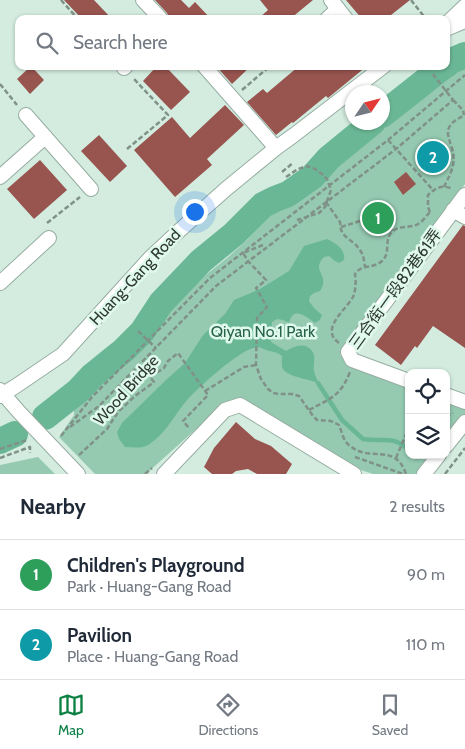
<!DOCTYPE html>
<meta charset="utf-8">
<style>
body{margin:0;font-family:Cabin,"Noto Sans TC",sans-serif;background:#f6f6f7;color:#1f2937}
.controls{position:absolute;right:15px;bottom:15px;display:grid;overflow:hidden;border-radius:10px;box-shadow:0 1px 4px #0004}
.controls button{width:45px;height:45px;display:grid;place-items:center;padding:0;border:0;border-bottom:1px solid #e0e1e3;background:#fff;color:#1f2937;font:25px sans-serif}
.compass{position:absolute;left:345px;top:85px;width:45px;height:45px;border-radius:50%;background:#fff;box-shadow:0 1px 4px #0004;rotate:55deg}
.you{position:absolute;left:194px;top:211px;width:18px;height:18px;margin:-12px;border:4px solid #fff;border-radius:50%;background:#1a73e8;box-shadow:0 0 0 8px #1a73e833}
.badge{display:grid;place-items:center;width:32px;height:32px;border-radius:50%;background:#0b8043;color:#fff;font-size:16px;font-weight:700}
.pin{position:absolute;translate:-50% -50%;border:2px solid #fff;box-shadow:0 1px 5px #0006}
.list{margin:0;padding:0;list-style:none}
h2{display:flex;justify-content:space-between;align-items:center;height:65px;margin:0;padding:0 20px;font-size:21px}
h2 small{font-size:16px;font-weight:400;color:#747a83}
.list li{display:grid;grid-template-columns:32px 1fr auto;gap:15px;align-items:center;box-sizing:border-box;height:70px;padding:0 20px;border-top:1px solid #e0e1e3}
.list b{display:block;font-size:19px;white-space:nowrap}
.list p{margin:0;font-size:16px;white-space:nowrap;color:#747a83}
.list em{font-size:16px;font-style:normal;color:#747a83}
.icon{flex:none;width:28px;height:28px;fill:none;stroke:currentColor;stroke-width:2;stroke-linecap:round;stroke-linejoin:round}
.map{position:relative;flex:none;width:465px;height:474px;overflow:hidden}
.search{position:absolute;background:#fff;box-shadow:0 1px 4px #0004;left:15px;right:15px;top:15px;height:55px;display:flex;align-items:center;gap:12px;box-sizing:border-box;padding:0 18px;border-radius:10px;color:#747a83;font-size:19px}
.sheet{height:205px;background:#fff}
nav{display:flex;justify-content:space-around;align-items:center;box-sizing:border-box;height:70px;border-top:1px solid #e0e1e3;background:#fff;font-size:14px;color:#747a83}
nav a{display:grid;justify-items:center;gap:2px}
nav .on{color:#0b8043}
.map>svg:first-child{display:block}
.green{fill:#95cab1}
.water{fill:#6ab795}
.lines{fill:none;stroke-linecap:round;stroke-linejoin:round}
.stream{stroke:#6ab795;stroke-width:4.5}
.river{stroke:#6ab795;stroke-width:26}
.building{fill:#98544f}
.minor-casing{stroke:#96ada2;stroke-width:16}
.path{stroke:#809188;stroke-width:2.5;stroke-dasharray:5 2.5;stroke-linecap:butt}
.minor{stroke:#fff;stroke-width:14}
.path-bridge{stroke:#809188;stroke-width:2.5;stroke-dasharray:5 2.5;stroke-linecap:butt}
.labels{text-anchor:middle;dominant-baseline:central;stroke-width:5;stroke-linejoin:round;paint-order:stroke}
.street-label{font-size:16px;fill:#2e3833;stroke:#e0f9ed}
.park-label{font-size:16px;fill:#28624b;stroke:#e0f9ed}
</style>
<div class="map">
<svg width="465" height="474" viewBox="0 0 465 474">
<rect width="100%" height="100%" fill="#d3ecdf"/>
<g class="green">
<polygon points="465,61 465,184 340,355 409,383 409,455 433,455 418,474 373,474 355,468 225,403 146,474 95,474 59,437 74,415 74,407 89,393 98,382 129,357 140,346 168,308 189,288 227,258 247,240 272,213 292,200 306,194 317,185 339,159 450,69"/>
<polygon points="446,399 465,406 465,414 446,438"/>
<polygon points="38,457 55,474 0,474 0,465"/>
</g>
<path class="water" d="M327,239C336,243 346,250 344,260L339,263L335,261L329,256L324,257C310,271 331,275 320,291L314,293L310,296L309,301L314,308L322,315L320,320L315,323C307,317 293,305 289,323L283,320L277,319L272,322L271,342L286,351C295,345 309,341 314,355C315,360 313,366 314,371C315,375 317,379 318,383C309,379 288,377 283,369C281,365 282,360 282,356C277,352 275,352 269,351C265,350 261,347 258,347C242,347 199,387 188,399C174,415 167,433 148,445C141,449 133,447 125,447L119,439L117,432L122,423L166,380L185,363L203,335L225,314L234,300L260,289L289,271L304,246Z"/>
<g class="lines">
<g class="stream">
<path d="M318,383L342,420L363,439C383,443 392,434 409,450"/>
<polyline points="414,455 416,457"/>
</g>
<g class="river">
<polyline points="446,65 451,61 465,55"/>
<polyline points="382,115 444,66"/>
<polyline points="45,417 78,391 93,375 124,350 142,332 161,303 201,261 234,234 263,205 275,199 288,194 312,177 329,158 373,122"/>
<polyline points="0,441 15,434"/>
</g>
</g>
<g class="building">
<polygon points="64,0 94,0 112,19 82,19"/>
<polygon points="155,0 181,0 189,8 195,2 211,19 170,19 167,13"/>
<polygon points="260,0 313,0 290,19 258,19 268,10"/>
<polygon points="346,0 410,0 386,19 362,19"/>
<polygon points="31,66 44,80 30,94 17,79"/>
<polygon points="157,66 165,66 190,92 171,110 143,81"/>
<polygon points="216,66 251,66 232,84"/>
<polygon points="299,66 367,66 328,98 326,96 293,123 292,122 276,135 247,102 263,89 267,93"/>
<polygon points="225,105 244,125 207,159 212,165 175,197 134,150 172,117 190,138"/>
<polygon points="99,135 127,166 110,182 81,151"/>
<polygon points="40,160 67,190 34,219 7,189"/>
<polygon points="406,172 416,184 403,195 394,182"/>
<polygon points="463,225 465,226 465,348 433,326 417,348 415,346 401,365 375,345"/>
<polygon points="236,422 255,439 271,446 292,464 286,474 257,474 248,469 236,471 232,474 212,474 204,467 214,448"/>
</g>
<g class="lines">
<defs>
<g id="minor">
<polyline points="143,0 161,19"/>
<polyline points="331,0 346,19"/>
<polyline points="327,19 338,9"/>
<polyline points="446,24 465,6"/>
<polyline points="446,29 465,21"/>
<polyline points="204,66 276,148"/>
<polyline points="124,68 126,66"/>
<polyline points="26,115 91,189"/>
<polyline points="0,177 45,137"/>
<polyline points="453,210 465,217"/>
<polyline points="0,283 49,238"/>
<polyline points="409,381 352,360 348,352 465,195"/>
<polyline points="0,390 19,412 78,474"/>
<polyline points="446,395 465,402"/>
<polyline points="0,396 16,386 63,354 151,257 180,230 226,189 276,148 294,135 384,66"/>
<polyline points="446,446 465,422"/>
<polyline points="164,474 225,410 240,405 354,474"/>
<polyline points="424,474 439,455"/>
</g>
</defs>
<use href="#minor" class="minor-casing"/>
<g class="path">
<polyline points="61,0 78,19"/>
<polyline points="411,0 426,19"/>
<polyline points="0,84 17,105"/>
<polyline points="242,90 270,66"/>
<polyline points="453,100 463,110 464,115"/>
<polyline points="388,140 433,190"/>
<polyline points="127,149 168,115 133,78"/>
<polyline points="438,155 451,149"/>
<polyline points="282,172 293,163"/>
<path d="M444,187C447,180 452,172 453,165C458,142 432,130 465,115"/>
<polyline points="326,202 340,222 341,230 345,236 356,245 360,250 363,255 365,267"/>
<path d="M430,212L428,207V195C435,188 443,184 452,189"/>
<polyline points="47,223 80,197"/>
<polyline points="341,227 363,220"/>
<polyline points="388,228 393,231"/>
<path d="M263,245L243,253L248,261L266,280L256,288L267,307L257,318L256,365L261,379L268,389L273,393L279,394H292L299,396L313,416L317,420L331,421L339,425C342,432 343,441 350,446C371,463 395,442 406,474"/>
<polyline points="138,331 156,348"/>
<path d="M339,343C319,329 346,310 353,297C356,290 356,281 355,274C361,264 373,269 382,261C391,253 384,241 391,233C398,225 408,228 416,225C422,223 426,216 430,212"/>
<polyline points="205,391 244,367 256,365"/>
<path d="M309,410C331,398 340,397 350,372"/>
<polyline points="446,417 453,413"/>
<polyline points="70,427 99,406 216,286 396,149 453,100 432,73"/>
<polyline points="61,436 92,397 210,278 388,140 465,75"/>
<polyline points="0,449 27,440"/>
<polyline points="79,455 107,429 118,412 135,396 154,382 150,377 164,368 168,361 178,353 208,395 183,421 189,428"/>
<polyline points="355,457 403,474"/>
<polyline points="0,458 30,447 30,453"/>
<polyline points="396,458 409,427"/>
<polyline points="145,474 152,468"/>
<polyline points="445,474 465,448"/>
</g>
<use href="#minor" class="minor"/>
<polyline class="path-bridge" points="286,177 298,169 307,166 315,169 322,174 327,179 331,190 325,207 319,213 297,220"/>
</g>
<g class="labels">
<g class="street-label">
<text transform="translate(135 277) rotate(-47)">Huang-Gang Road</text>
<text transform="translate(395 289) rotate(-54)">三合街一段82巷61弄</text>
<text transform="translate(126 390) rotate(-48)">Wood Bridge</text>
</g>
<g class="park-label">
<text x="263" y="331">Qiyan No.1 Park</text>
</g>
</g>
</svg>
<div class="controls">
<button><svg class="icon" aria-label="locate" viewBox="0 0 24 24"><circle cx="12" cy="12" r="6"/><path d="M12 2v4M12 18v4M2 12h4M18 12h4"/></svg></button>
<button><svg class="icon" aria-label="layers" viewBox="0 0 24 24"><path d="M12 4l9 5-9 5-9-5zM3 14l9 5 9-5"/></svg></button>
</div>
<svg class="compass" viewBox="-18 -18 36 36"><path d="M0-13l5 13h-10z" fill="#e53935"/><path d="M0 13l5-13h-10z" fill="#747a83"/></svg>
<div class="you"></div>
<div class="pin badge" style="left:378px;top:218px;background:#2e9e5b">1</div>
<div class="pin badge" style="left:433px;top:157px;background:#0f9aa8">2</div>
<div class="search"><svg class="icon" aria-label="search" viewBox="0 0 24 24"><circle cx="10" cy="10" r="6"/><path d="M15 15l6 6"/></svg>Search here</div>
</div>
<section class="sheet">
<h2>Nearby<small>2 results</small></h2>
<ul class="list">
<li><span class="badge" style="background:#2e9e5b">1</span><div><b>Children's Playground</b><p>Park · Huang-Gang Road</p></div><em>90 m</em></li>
<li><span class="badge" style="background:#0f9aa8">2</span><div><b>Pavilion</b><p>Place · Huang-Gang Road</p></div><em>110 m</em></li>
</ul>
</section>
<nav>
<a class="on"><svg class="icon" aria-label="map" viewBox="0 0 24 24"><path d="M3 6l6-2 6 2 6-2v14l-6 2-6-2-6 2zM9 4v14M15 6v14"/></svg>Map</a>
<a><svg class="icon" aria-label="directions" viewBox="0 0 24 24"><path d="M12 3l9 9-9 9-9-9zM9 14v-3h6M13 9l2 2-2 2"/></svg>Directions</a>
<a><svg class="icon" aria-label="saved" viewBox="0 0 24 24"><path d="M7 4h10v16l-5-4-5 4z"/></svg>Saved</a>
</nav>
